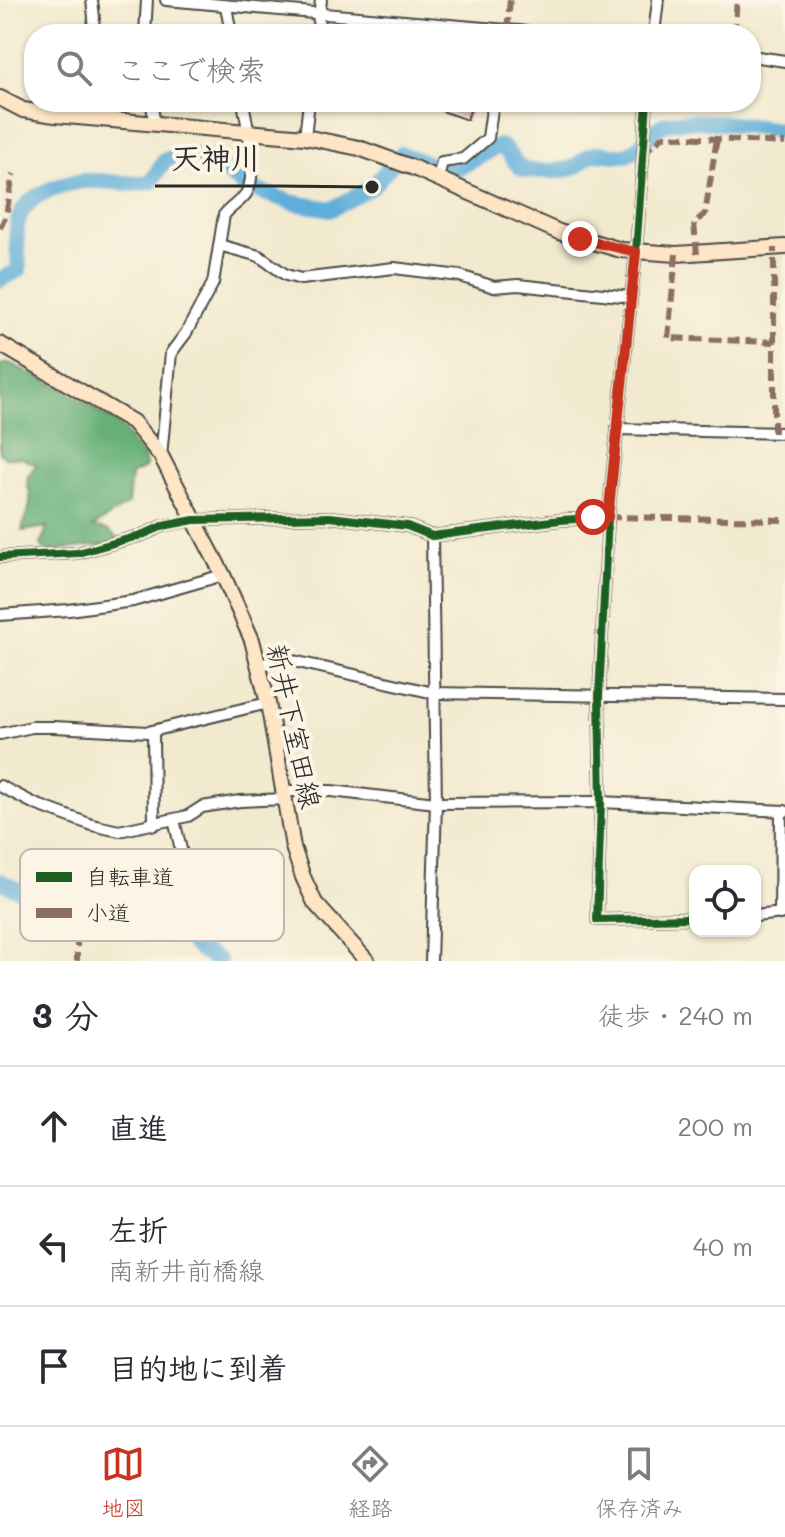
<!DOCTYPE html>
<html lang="ja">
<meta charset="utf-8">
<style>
body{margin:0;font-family:Mali,"Klee One",sans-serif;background:#f7f7f7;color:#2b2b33}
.controls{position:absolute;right:24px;bottom:24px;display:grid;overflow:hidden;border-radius:16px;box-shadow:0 2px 6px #0004}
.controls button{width:72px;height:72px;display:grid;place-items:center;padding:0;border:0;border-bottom:2px solid #e1e1e2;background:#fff;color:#2b2b33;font:40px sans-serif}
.stop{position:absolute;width:24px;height:24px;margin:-18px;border:6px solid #c8321e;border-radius:50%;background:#fff}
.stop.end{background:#c8321e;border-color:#fff;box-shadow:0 2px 8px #0008}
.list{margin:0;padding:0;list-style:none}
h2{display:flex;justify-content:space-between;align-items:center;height:104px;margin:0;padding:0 32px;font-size:34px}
h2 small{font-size:26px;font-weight:400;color:#7c7c81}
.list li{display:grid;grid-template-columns:52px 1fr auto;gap:24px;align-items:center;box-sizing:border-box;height:120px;padding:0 32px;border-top:2px solid #e1e1e2}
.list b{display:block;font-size:30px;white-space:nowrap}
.list p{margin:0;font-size:26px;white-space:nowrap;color:#7c7c81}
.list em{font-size:26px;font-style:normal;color:#7c7c81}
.icon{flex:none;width:44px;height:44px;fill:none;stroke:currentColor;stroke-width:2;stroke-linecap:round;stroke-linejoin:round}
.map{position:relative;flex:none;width:785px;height:961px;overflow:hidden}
.search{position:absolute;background:#fff;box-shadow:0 2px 6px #0004;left:24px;right:24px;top:24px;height:88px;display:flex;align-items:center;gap:20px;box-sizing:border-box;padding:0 28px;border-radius:32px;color:#7c7c81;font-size:30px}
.sheet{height:464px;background:#fff}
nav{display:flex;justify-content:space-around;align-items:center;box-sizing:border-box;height:112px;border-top:2px solid #e1e1e2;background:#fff;font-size:22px;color:#7c7c81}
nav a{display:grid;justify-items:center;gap:4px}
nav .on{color:#c8321e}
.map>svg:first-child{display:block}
.forest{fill:#67b078;stroke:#496e52;stroke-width:2}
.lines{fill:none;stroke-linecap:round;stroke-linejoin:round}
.river{stroke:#5faed9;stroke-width:16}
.building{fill:#d4a399}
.street-casing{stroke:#494844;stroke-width:14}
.secondary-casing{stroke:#494844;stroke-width:18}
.street{stroke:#fff;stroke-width:10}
.secondary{stroke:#fde5c5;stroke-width:14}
.quiet{stroke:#8d6e63;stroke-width:6;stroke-dasharray:12 6;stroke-linecap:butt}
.cycleway-casing{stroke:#fcf5e5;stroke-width:13}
.cycleway{stroke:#1b5e20;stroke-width:8}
.route{stroke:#c8321e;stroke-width:10}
.labels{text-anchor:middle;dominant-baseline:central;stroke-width:8;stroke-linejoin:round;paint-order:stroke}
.street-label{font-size:28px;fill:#2b2b2b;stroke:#fcf5e5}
.key{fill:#fcf5e5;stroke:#bdb8ad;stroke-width:2}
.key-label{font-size:22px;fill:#2b2b2b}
.leader{fill:none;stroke:#2b2b2b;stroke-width:3}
.callout-dot{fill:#2b2b2b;stroke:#fcf5e5;stroke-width:3}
.callout-label{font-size:30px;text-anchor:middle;font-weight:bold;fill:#2b2b2b;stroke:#fcf5e5;stroke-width:8;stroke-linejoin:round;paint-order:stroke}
</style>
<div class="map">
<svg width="785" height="961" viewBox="0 0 785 961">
<rect width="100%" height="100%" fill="#fcf5e5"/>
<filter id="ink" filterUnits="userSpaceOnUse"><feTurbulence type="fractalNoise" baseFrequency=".0125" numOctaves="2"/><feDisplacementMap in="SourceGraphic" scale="16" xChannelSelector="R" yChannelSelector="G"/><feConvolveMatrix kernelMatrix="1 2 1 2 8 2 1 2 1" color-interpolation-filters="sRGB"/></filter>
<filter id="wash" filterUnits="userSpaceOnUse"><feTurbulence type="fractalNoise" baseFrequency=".006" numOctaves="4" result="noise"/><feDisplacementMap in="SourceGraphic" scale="32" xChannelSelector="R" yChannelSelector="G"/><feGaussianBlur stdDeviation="1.8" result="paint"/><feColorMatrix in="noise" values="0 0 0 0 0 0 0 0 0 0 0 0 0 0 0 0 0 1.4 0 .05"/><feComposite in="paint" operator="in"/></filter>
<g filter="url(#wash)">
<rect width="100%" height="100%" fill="#f2eacf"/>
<path class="forest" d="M9,363L63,389L112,420L123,429L132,444L144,456L146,467L131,475L128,504L93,527L107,530L117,538L112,544L47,551L41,545L47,527L22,531C23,521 29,513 30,503C33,485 18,483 37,465L21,458H6L0,453V365Z"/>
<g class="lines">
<g class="river">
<path d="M0,280L19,270C19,255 14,235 18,221C25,195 59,184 83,181C107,179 125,187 151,182L164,161L179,155L200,156L211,161L243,185L255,190L294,203L332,209L372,187L401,154L447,170H455L499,146C513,150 513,170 530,171C542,171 563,172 574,167C581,164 585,156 594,154C606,151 619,159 630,153C645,146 651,128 668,123C688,117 762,127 785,131"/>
<polyline points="0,881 60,911 85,919 140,915 166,920 200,950 219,961"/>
</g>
</g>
<g id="blocks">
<g class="building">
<polygon points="374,26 417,30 429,33 371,34"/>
<polygon points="417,102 473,102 467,120"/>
</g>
</g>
</g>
<g filter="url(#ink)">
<use href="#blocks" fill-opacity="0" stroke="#494844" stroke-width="2"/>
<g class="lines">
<defs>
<g id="street">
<polyline points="166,0 552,34"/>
<polyline points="226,6 231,34"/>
<polyline points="92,34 94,17 92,0"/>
<polyline points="145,34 147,0"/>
<polyline points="317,34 321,0"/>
<polyline points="654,34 658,0"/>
<polyline points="751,56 785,61"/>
<polyline points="152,102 154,124"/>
<polyline points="647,102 636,252 608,517 599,696 601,802 597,920 695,918"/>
<polyline points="82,118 84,102"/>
<polyline points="305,137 309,102"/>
<polyline points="438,178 442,162 463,159 488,138 493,102"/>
<polyline points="219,245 259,256 286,275 301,279 394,268 460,276 494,287 518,285 631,297"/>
<polyline points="617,429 785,433"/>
<path d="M161,456L171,353L186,333L213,283L224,215C231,206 242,201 247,192C258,172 247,124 243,102"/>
<polyline points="0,557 78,553 142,535 163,526 194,520 330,517 407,526 432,536 560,520 608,517"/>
<polyline points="0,615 69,610 133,601 223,575"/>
<polyline points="259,665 284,660 298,662 434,693 785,699"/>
<polyline points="153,731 154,825"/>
<polyline points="0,734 32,727 54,727 148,732 268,703"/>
<polyline points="0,786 35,804 92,825 119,831 188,816 202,807 240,801 285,799"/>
<polyline points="283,791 331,791 436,803 601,802 785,811"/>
<polyline points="174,820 192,896"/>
<polyline points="780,914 781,811"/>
<polyline points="755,916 783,913"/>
<polyline points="431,961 436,803 432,536"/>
</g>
<g id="secondary">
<polyline points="0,98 23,110 55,115 305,137 359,148 414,168 559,232 621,250 676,254 785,247"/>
<polyline points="0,344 133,422 161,456 223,575 252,640 268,703 293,847 303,877 315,903 367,961"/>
</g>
</defs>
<use href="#street" class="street-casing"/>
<use href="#secondary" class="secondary-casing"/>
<use href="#street" class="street"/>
<use href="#secondary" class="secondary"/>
<g class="quiet">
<polyline points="507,30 510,0"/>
<polyline points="734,34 737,0"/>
<polyline points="643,153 664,136 785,143"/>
<polyline points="0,228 6,216 13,174"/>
<polyline points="676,254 668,338 774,342"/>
<polyline points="697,254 694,223 705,214 717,138"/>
<polyline points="774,433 774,248"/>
<polyline points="608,517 785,520"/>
<polyline points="77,935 77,961"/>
</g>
<defs>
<g id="cycleway">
<polyline points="647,102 636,252 608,517 599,696 601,802 597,920 695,918"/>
<polyline points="0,557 78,553 142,535 163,526 194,520 330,517 407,526 432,536 560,520 608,517"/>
</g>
</defs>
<use href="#cycleway" class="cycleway-casing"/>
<use href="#cycleway" class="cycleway"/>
</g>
</g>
<g class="lines" filter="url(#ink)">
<polyline class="route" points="580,239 636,252 608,517 593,517"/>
</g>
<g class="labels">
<g class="street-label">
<text transform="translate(295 726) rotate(78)">新井下室田線</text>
</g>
</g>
<rect x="20" y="849" width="264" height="92" rx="12" class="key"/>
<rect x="36" y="872" width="36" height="10" fill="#1b5e20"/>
<rect x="36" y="908" width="36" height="10" fill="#8d6e63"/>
<g class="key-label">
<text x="86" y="885">自転車道</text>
<text x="86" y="921">小道</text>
</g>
<path class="leader" d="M372 187L277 186H155"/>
<circle class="callout-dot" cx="372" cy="187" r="8"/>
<g class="callout-label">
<text x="216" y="169">天神川</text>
</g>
</svg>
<div class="controls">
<button><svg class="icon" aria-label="locate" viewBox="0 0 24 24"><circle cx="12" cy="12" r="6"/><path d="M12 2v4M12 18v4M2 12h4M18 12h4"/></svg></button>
</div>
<div class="stop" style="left:593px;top:517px"></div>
<div class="stop end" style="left:580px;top:239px"></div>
<div class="search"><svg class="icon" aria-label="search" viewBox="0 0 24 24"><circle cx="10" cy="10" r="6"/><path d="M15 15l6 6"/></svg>ここで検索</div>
</div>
<section class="sheet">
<h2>3 分<small>徒歩 · 240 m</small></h2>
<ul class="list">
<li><svg class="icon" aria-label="ahead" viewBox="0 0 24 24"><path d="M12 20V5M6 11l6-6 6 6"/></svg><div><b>直進</b></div><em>200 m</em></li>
<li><svg class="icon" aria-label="left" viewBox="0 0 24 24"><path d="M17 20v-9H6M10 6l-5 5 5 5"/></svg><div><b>左折</b><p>南新井前橋線</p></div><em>40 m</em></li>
<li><svg class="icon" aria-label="arrive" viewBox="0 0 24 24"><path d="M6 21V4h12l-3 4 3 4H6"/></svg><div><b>目的地に到着</b></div></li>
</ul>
</section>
<nav>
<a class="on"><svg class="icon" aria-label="map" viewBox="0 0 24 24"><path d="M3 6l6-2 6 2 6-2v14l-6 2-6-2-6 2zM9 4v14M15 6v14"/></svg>地図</a>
<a><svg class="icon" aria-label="directions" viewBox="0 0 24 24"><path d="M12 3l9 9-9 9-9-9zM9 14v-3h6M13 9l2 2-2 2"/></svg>経路</a>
<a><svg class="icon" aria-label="saved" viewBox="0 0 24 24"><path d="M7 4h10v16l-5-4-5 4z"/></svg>保存済み</a>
</nav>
